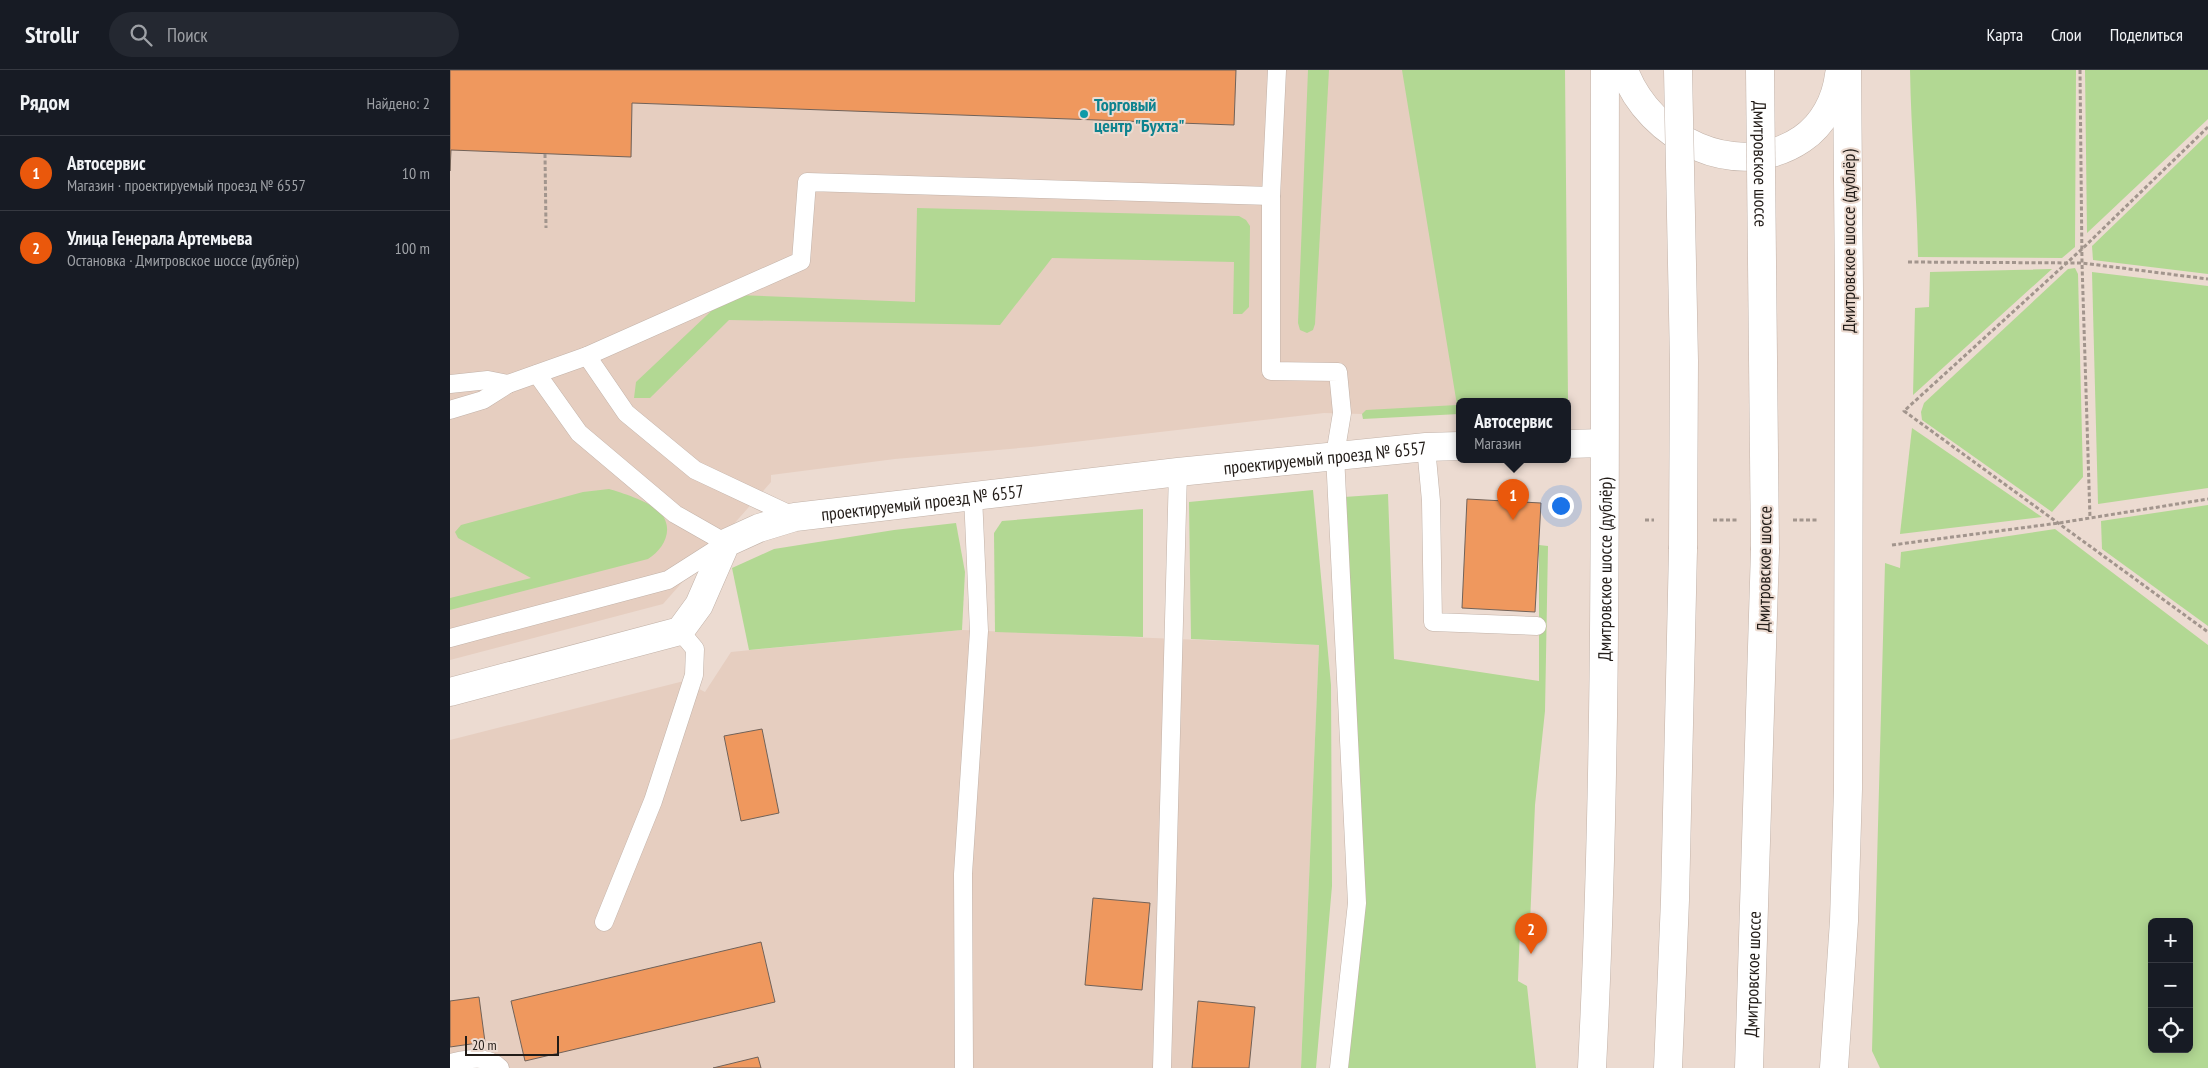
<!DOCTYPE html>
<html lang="ru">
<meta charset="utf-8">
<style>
body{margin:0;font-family:"PT Sans Narrow",sans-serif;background:#242831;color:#f1f3f6}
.controls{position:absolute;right:15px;bottom:15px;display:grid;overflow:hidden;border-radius:8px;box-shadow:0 2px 12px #0003}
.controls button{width:45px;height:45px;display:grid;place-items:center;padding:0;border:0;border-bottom:1px solid #363941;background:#171b24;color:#f1f3f6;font:25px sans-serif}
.scale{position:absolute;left:15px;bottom:12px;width:94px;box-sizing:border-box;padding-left:5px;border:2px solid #221c18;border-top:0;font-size:14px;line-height:18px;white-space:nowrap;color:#221c18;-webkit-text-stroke:4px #ecdbd1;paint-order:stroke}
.you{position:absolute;left:1110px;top:435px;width:18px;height:18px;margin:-12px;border:4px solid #fff;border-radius:50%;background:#1a73e8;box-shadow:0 0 0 8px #1a73e833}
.badge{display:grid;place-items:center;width:32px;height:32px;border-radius:50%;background:#ea580c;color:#fff;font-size:16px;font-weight:700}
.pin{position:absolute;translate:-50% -41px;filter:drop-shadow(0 1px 2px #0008)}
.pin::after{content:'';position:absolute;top:26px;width:18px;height:15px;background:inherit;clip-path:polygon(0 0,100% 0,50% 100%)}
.popup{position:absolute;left:1006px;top:328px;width:115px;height:65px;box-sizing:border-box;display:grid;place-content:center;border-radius:8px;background:#171b24;filter:drop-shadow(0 1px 4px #0005);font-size:16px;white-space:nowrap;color:#9ea1a6}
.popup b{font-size:19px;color:#f1f3f6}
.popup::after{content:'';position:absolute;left:50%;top:100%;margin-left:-10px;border:10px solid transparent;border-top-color:#171b24}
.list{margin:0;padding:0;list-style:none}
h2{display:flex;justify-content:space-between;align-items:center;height:65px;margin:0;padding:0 20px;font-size:21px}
h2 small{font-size:16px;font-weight:400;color:#9ea1a6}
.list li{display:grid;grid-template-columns:32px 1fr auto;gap:15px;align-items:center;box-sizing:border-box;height:75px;padding:0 20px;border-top:1px solid #363941}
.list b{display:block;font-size:19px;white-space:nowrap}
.list p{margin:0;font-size:16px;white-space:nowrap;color:#9ea1a6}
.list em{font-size:16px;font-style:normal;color:#9ea1a6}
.icon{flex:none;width:28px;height:28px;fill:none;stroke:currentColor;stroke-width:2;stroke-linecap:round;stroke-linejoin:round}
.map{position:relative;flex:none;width:1758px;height:998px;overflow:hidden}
header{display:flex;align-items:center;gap:30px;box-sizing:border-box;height:70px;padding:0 25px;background:#171b24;border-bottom:1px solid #363941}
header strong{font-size:24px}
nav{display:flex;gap:28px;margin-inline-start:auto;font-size:18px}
.search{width:350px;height:45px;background:#242831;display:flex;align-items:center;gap:12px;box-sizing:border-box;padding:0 18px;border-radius:28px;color:#9ea1a6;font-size:19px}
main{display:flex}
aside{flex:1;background:#171b24}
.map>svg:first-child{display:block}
.built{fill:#e6cec0}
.green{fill:#b2d893;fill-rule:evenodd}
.building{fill:#ef985e;stroke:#716259}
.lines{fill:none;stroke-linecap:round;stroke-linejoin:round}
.lane-casing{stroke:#c2b2a8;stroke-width:19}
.street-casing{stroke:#c2b2a8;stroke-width:29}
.secondary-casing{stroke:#c2b2a8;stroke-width:29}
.highway-casing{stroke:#c2b2a8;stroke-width:29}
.path{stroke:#a2958d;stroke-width:3;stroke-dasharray:4 2.5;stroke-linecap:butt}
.lane{stroke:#fff;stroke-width:18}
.street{stroke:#fff;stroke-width:28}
.secondary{stroke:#fff;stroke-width:28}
.highway{stroke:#fff;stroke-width:28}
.highway-bridge-casing{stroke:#c2b2a8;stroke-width:29;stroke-linecap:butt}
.highway-bridge{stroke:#fff;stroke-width:28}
.culture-dot{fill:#0f9aa8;stroke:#ecdbd1;stroke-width:2}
.labels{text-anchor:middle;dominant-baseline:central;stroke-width:4;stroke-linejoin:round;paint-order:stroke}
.culture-label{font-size:18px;font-weight:bold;fill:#0d838f;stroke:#ecdbd1;text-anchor:start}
.street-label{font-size:18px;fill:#221c18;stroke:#ecdbd1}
</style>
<header>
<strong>Strollr</strong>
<div class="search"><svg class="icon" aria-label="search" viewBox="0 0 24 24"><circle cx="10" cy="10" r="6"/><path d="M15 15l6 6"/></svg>Поиск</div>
<nav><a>Карта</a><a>Слои</a><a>Поделиться</a></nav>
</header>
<main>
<aside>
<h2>Рядом<small>Найдено: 2</small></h2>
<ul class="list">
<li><span class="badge">1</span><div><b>Автосервис</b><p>Магазин · проектируемый проезд № 6557</p></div><em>10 m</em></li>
<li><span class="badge">2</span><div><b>Улица Генерала Артемьева</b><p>Остановка · Дмитровское шоссе (дублёр)</p></div><em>100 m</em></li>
</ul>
</aside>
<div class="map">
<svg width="1758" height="998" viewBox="0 0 1758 998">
<rect width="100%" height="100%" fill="#ecdbd1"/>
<g class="built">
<polygon points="0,0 1092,0 1009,331 1009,339 912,344 874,343 581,377 445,389 321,405 321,412 213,534 0,590"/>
<polygon points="512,560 869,575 851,998 0,998 0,670 234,611 255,622 281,582"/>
</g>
<g class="green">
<polygon points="858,0 879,0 865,254 863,260 857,263 850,260 848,253"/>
<polygon points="952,0 1115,0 1118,331 1117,332 1009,331 1009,344 913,349 912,344 916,340 1007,335"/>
<path d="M1460,0H1626L1625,177L1612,188L1468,187C1467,125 1461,63 1460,0Z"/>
<polygon points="1635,0 1758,0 1758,49 1637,163"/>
<polygon points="1758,64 1758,204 1643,190 1642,176"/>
<polygon points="467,138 789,146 796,150 800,156 799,237 792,244 783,244 784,192 602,188 550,255 279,250 200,328 184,328 186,312 274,229 288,225 465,232"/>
<polygon points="1625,198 1628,204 1633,407 1602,442 1472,350 1471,342 1474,333 1618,199"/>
<polygon points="1602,199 1463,325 1465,238 1479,237 1480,202"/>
<polygon points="1642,202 1758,216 1758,418 1648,434"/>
<polygon points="1462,358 1592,447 1450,464"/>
<path d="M159,419C173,423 200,432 210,442C225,459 214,479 198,489L0,540V528L81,508L8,468L5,462L11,455L133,422Z"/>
<polygon points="863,420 881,615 882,816 866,998 851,998 869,575 741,569 739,432"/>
<polygon points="938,424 944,589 1089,611 1089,475 1098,476 1095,641 1085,735 1080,853 1070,858 1068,911 1077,916 1086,998 897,998 912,847 894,427"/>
<polygon points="1758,435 1758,556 1652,479 1651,451"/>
<polygon points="693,439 693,567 545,562 544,463 552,451"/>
<polygon points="506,453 515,502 512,560 299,580 282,498 324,479 444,460"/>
<path d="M1605,459L1758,575V998H1430L1422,981L1435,493L1450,498L1451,482ZM1702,852H1739V979H1702Z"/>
</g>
<g class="building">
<polygon points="0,0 786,0 784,55 182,33 181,87 1,80 0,101"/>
<polygon points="1017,429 1091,433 1085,542 1012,538"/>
<polygon points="312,659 329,743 291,751 274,666"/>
<polygon points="643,828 700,833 692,920 635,915"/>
<polygon points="311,872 325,932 75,991 61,931"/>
<polygon points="29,927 35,972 0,977 0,931"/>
<polygon points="748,931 805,937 799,998 742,998"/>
<polygon points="308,987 311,998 263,998"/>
</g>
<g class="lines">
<defs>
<g id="lane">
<polyline points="827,0 821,126 821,301 888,302 892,343 885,385 907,833 889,998"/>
<polyline points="137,286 176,343 245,400 345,447"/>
<polyline points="0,314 38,310 58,314"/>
<polyline points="0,340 33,330 58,314 137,286 351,191 357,112 821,126"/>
<polyline points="976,377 981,431 983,552 1087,556"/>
<polyline points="0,568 218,510 276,473 225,444 129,363 87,304"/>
<polyline points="154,852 203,731 244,605 245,579 230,561"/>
<path d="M0,993C18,989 35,984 50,998"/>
<polyline points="514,998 513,804 529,561 523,426"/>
<polyline points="712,998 728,402"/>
</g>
<g id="street">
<polyline points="1117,374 1154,373"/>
<path id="s1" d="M0,622L230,561L249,535L276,473L309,458L345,447L728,402L976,377L1009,376"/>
</g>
<g id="secondary">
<path d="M1174,0C1199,69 1287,113 1352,69C1373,55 1386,30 1389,5"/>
<polyline points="1384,998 1394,851 1398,719 1399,221 1397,0"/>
</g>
<g id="highway">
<path id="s2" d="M1142,998C1159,666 1154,333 1155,0"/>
<polyline points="1218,998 1225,830 1233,479"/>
<path id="s3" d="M1299,998L1315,480"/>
</g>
</defs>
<use href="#lane" class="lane-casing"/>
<use href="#street" class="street-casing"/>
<use href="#secondary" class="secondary-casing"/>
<use href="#highway" class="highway-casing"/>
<g class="path">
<polyline points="1630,0 1632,193 1640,448"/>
<polyline points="1758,57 1632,179 1454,341 1758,562"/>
<polyline points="95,84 96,158"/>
<polyline points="1458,192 1632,193 1758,209"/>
<polyline points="1195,450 1204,450"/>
<polyline points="1263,450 1287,450"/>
<polyline points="1343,450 1369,450"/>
<polyline points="1442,475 1609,453 1758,429"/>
</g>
<use href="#lane" class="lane"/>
<use href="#street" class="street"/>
<use href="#secondary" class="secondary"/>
<use href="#highway" class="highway"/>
<defs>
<g id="highway-bridge">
<polyline points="1228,0 1234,291 1233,479"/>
<path id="s4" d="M1310,0L1315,480"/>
</g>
</defs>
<use href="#highway-bridge" class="highway-bridge-casing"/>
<use href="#highway-bridge" class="highway-bridge"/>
</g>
<circle class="culture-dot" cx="634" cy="44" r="5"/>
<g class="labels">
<g class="culture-label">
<text x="644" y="34">Торговый<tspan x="644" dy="21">центр "Бухта"</tspan></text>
</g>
<g class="street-label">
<text stroke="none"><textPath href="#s4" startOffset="94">Дмитровское шоссе</textPath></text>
<text transform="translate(1398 171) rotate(-90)">Дмитровское шоссе (дублёр)</text>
<text stroke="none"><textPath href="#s1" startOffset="945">проектируемый проезд № 6557</textPath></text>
<text stroke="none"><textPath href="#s1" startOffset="540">проектируемый проезд № 6557</textPath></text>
<text stroke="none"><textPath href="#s2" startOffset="499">Дмитровское шоссе (дублёр)</textPath></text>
<text transform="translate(1314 499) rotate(-89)">Дмитровское шоссе</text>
<text stroke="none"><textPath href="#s3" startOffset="94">Дмитровское шоссе</textPath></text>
</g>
</g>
</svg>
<div class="controls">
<button>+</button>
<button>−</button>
<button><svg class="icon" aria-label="locate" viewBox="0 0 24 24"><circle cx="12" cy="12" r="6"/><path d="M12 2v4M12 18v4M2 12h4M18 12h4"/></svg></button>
</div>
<div class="scale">20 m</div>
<div class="you"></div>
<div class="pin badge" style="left:1063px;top:450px">1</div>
<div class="popup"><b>Автосервис</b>Магазин</div>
<div class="pin badge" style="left:1081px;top:884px">2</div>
</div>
</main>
